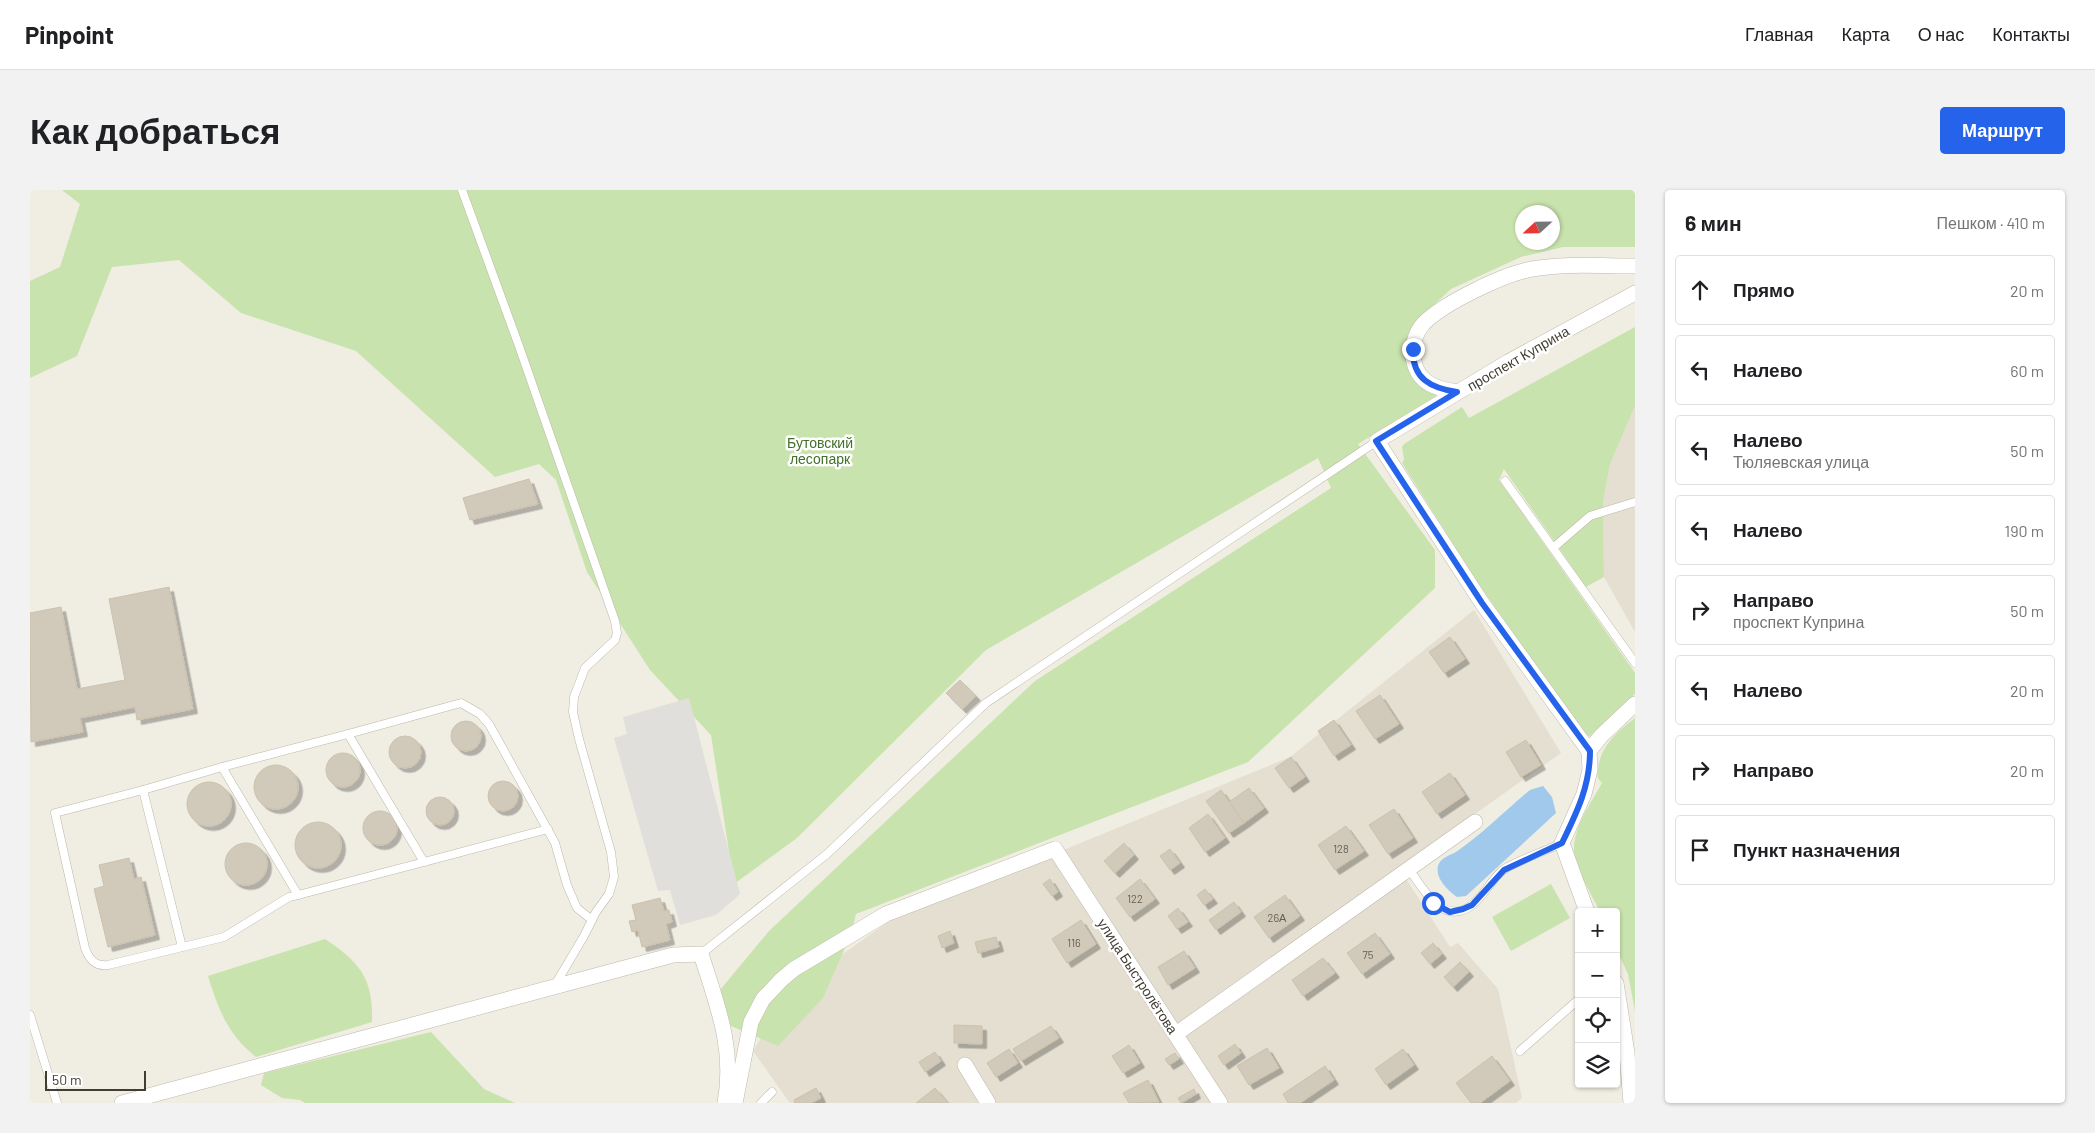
<!DOCTYPE html>
<html lang="ru">
<meta charset="utf-8">
<style>
body{margin:0;font-family:Barlow,sans-serif;background:#f2f2f2;color:#202124}
.controls{position:absolute;right:15px;bottom:15px;display:grid;overflow:hidden;border-radius:5px;box-shadow:0 1px 4px #0004}
.controls button{width:45px;height:45px;display:grid;place-items:center;padding:0;border:0;border-bottom:1px solid #e0e0e0;background:#fff;color:#202124;font:25px sans-serif}
.compass{position:absolute;left:1485px;top:15px;width:45px;height:45px;border-radius:50%;background:#fff;box-shadow:0 1px 4px #0004;rotate:248deg}
.scale{position:absolute;left:15px;bottom:12px;width:101px;box-sizing:border-box;padding-left:5px;border:2px solid #423d33;border-top:0;font-size:14px;line-height:18px;white-space:nowrap;color:#423d33;-webkit-text-stroke:4px #fff;paint-order:stroke}
.stop{position:absolute;width:15px;height:15px;margin:-11px;border:4px solid #2563eb;border-radius:50%;background:#fff}
.stop.end{background:#2563eb;border-color:#fff;box-shadow:0 1px 5px #0008}
.list{margin:0;padding:0;list-style:none}
h2{display:flex;justify-content:space-between;align-items:center;height:65px;margin:0;padding:0 20px;font-size:21px}
h2 small{font-size:16px;font-weight:400;color:#757577}
.list li{display:grid;grid-template-columns:32px 1fr auto;gap:15px;align-items:center;box-sizing:border-box;height:70px;margin:0 10px 10px;padding:0 10px;border:1px solid #e0e0e0;border-radius:5px}
.list b{display:block;font-size:19px;white-space:nowrap}
.list p{margin:0;font-size:16px;white-space:nowrap;color:#757577}
.list em{font-size:16px;font-style:normal;color:#757577}
.icon{flex:none;width:28px;height:28px;fill:none;stroke:currentColor;stroke-width:2;stroke-linecap:round;stroke-linejoin:round}
.map{position:relative;flex:none;width:1605px;height:913px;overflow:hidden;border-radius:5px}
header{display:flex;align-items:center;gap:30px;box-sizing:border-box;height:70px;padding:0 25px;background:#fff;border-bottom:1px solid #e0e0e0}
header strong{font-size:24px}
nav{display:flex;gap:28px;margin-inline-start:auto;font-size:18px}
.intro{display:flex;align-items:center;justify-content:space-between;box-sizing:border-box;height:120px;padding:0 30px}
h1{margin:0;font-size:35px}
.button{padding:12px 22px;border-radius:5px;background:#2563eb;color:#fff;font-size:18px;font-weight:700}
main{display:flex;gap:30px;padding:0 30px}
aside{flex:1;background:#fff;border-radius:5px;box-shadow:0 1px 4px #0004}
.map>svg:first-child{display:block}
.residential{fill:#e4dfd1}
.green{fill:#c8e3ad;fill-rule:evenodd}
.parking{fill:#e1dfdb}
.water{fill:#a1c9eb}
.building{fill:#d1c9b9;stroke:#ccc1ac;filter:url(#shadow)}
.lines{fill:none;stroke-linecap:round;stroke-linejoin:round}
.lane-casing{stroke:#beb8a9;stroke-width:9}
.street-casing{stroke:#beb8a9;stroke-width:16}
.lane{stroke:#fff;stroke-width:8}
.street{stroke:#fff;stroke-width:15}
.route{stroke:#2563eb;stroke-width:6}
.labels{text-anchor:middle;dominant-baseline:central;stroke-width:5;stroke-linejoin:round;paint-order:stroke}
.number-label{font-size:11px;fill:#666054}
.street-label{font-size:14px;fill:#423d33;stroke:#fff}
.park-label{font-size:14px;fill:#426f2a;stroke:#fff}
</style>
<header>
<strong>Pinpoint</strong>
<nav><a>Главная</a><a>Карта</a><a>О нас</a><a>Контакты</a></nav>
</header>
<div class="intro"><h1>Как добраться</h1><a class="button">Маршрут</a></div>
<main>
<div class="map">
<svg width="1605" height="913" viewBox="0 0 1605 913">
<defs>
<filter id="shadow"><feDropShadow dx="4.5" dy="4.5" stdDeviation="0" flood-color="#0004"/></filter>
</defs>
<rect width="100%" height="100%" fill="#f0ede3"/>
<g class="residential">
<polygon points="1605,216 1605,442 1574,387 1573,313 1580,274"/>
<polygon points="1444,420 1531,563 1369,678 1420,757 1428,753 1468,799 1492,908 1486,913 760,913 723,861 758,803 858,732 1260,567"/>
</g>
<g class="green">
<path d="M32,0H1605V57H1533L1491,67L1421,99L1394,124L1380,160L1407,202L1406,206L1328,254L1405,360V398L1218,572L826,724L821,744L793,808L748,856L701,836L690,800L739,741L1005,491L1301,298L1288,268L956,460L767,648L704,694L681,545L620,480L557,382L526,290L509,274L465,287L326,161L211,123L149,70L82,77L47,166L0,188V91L30,77L50,14ZM1492,22H1522V52H1492Z"/>
<polygon points="1605,137 1605,216 1580,274 1573,313 1574,387 1556,397 1474,279 1469,290 1605,483 1605,504 1560,546 1555,545 1448,393 1372,273 1374,270 1372,257 1374,254 1432,217 1439,228"/>
<path d="M1605,528V821L1598,784L1586,758V722H1570C1563,707 1549,684 1545,669C1539,643 1560,615 1572,593C1567,589 1567,585 1568,579C1571,555 1587,542 1605,528Z"/>
<polygon points="1521,694 1540,728 1481,761 1462,727"/>
<path d="M295,749C331,773 343,789 342,832L226,867C198,845 188,819 178,786Z"/>
<polygon points="401,842 454,899 485,913 275,913 270,910 252,908 231,895 234,883"/>
</g>
<polygon class="parking" points="659,508 710,704 686,725 650,735 640,700 628,701 584,548 597,544 593,527"/>
<path class="water" d="M1513,596L1522,607L1526,623L1436,706L1427,707C1419,701 1405,689 1408,676C1411,667 1419,666 1426,662C1450,646 1477,619 1500,600Z"/>
<g class="building">
<polygon points="499,289 508,314 440,330 433,308"/>
<polygon points="139,397 163,519 107,530 105,517 50,528 53,542 1,552 0,423 31,417 47,499 95,490 79,409"/>
<polygon points="1420,447 1435,469 1414,483 1399,462"/>
<polygon points="930,490 946,506 932,519 916,503"/>
<polygon points="1350,505 1369,534 1345,549 1326,521"/>
<polygon points="1304,530 1321,555 1304,566 1288,541"/>
<circle cx="436" cy="546" r="15"/>
<circle cx="375" cy="562" r="16"/>
<polygon points="1496,550 1511,575 1491,587 1476,562"/>
<circle cx="313" cy="580" r="17"/>
<polygon points="1261,567 1275,587 1259,598 1245,578"/>
<circle cx="246" cy="597" r="22"/>
<polygon points="1420,583 1435,605 1407,624 1392,602"/>
<circle cx="473" cy="606" r="15"/>
<circle cx="179" cy="614" r="22"/>
<polygon points="1219,598 1234,618 1214,633 1199,612"/>
<polygon points="1191,600 1214,633 1199,643 1176,611"/>
<circle cx="410" cy="621" r="14"/>
<polygon points="1364,619 1383,648 1358,664 1339,635"/>
<circle cx="350" cy="638" r="17"/>
<polygon points="1178,624 1195,648 1175,662 1159,638"/>
<circle cx="288" cy="655" r="23"/>
<polygon points="1316,636 1334,661 1305,680 1288,655"/>
<circle cx="216" cy="674" r="21"/>
<polygon points="1094,653 1104,665 1085,683 1074,671"/>
<polygon points="1140,659 1150,673 1140,680 1130,666"/>
<polygon points="99,668 104,689 111,687 125,745 78,757 64,699 74,696 69,675"/>
<polygon points="1020,689 1028,702 1022,706 1013,694"/>
<polygon points="1110,689 1125,709 1100,727 1086,708"/>
<polygon points="1175,699 1183,709 1174,715 1167,705"/>
<polygon points="1255,705 1270,726 1239,748 1224,727"/>
<polygon points="630,708 634,721 639,720 642,732 636,734 640,750 612,757 608,740 602,742 599,731 606,730 602,715"/>
<polygon points="1204,712 1211,722 1186,740 1179,730"/>
<polygon points="1148,718 1158,732 1147,739 1138,726"/>
<polygon points="1051,730 1066,754 1037,773 1022,749"/>
<polygon points="920,741 924,753 912,758 908,746"/>
<polygon points="1345,743 1360,764 1332,784 1317,763"/>
<polygon points="966,747 969,757 948,763 945,752"/>
<polygon points="1403,753 1412,764 1400,774 1391,763"/>
<polygon points="1154,761 1165,778 1138,795 1128,777"/>
<polygon points="1293,768 1305,783 1273,806 1262,790"/>
<polygon points="1430,772 1439,782 1423,797 1414,787"/>
<polygon points="924,835 952,836 952,854 924,853"/>
<polygon points="1021,836 1029,848 991,871 983,859"/>
<polygon points="1205,854 1211,863 1194,875 1188,866"/>
<polygon points="1099,855 1110,873 1093,883 1082,866"/>
<polygon points="1237,858 1249,878 1219,895 1207,876"/>
<polygon points="979,859 988,873 966,887 957,873"/>
<polygon points="1373,859 1384,875 1356,895 1345,879"/>
<polygon points="905,862 911,871 895,882 889,872"/>
<polygon points="1145,863 1149,869 1139,875 1135,869"/>
<polygon points="1462,866 1480,891 1450,913 1441,913 1426,893"/>
<polygon points="1295,876 1304,890 1270,913 1258,913 1253,904"/>
<polygon points="1118,890 1129,912 1099,913 1093,903"/>
<polygon points="786,898 791,908 781,913 765,913 764,910"/>
<polygon points="905,898 918,913 886,913"/>
<polygon points="1164,899 1166,904 1151,913 1148,908"/>
</g>
<g class="lines">
<defs>
<g id="lane">
<polyline points="432,0 489,156 585,431 587,443 585,450 555,478 544,507 543,522 549,549 581,662 584,687 579,704 566,722 554,746 525,795"/>
<polyline points="1475,291 1605,473"/>
<polyline points="1523,358 1560,326 1605,312"/>
<polyline points="318,544 192,577 268,705 394,672"/>
<path d="M113,600L25,623L55,758C59,769 65,777 78,775L194,747L259,707L268,705"/>
<polyline points="518,639 394,672 318,544 431,513 450,524 459,534 525,653 537,695 547,718 562,730"/>
<path d="M1379,679C1393,699 1413,737 1442,715C1454,706 1461,690 1473,680C1484,672 1518,660 1532,653"/>
<polyline points="152,757 113,600 192,577"/>
<polyline points="671,764 797,664 956,513 1347,251"/>
<polyline points="0,825 27,913"/>
<polyline points="1490,861 1549,809"/>
<polyline points="731,913 742,902"/>
</g>
<g id="street">
<path d="M1427,202C1408,199 1389,194 1384,172C1380,159 1385,143 1394,133C1414,113 1474,84 1502,79C1536,73 1571,76 1605,76"/>
<polyline points="1559,561 1452,413 1347,251 1478,172 1605,103"/>
<polyline points="1557,722 1532,653 1554,604 1560,580 1559,561 1571,546 1605,514"/>
<polyline points="1586,793 1597,863 1601,913"/>
<polyline points="1146,844 1445,632"/>
<polyline points="935,875 958,913"/>
<path d="M92,913L643,765L671,764C687,815 705,858 695,913"/>
<polyline points="705,913 721,832 733,809 751,790 764,779 856,724 1025,659 1190,913"/>
</g>
</defs>
<use href="#lane" class="lane-casing"/>
<use href="#street" class="street-casing"/>
<use href="#lane" class="lane"/>
<use href="#street" class="street"/>
</g>
<g class="lines">
<path class="route" d="M1383,159C1382,189 1401,198 1427,202L1346,251L1452,413L1560,561C1560,596 1547,622 1532,653L1474,680L1442,715L1433,719L1420,722L1403,713"/>
</g>
<g class="labels">
<g class="number-label">
<text x="1311" y="658">128</text>
<text x="1105" y="708">122</text>
<text x="1247" y="727">26А</text>
<text x="1044" y="752">116</text>
<text x="1338" y="764">75</text>
</g>
<g class="street-label">
<text transform="translate(1488 168) rotate(-30)">проспект Куприна</text>
<text transform="translate(1108 786) rotate(57)">улица Быстролётова</text>
</g>
<g class="park-label">
<text x="790" y="252">Бутовский<tspan x="790" dy="16">лесопарк</tspan></text>
</g>
</g>
</svg>
<div class="controls">
<button>+</button>
<button>−</button>
<button><svg class="icon" aria-label="locate" viewBox="0 0 24 24"><circle cx="12" cy="12" r="6"/><path d="M12 2v4M12 18v4M2 12h4M18 12h4"/></svg></button>
<button><svg class="icon" aria-label="layers" viewBox="0 0 24 24"><path d="M12 4l9 5-9 5-9-5zM3 14l9 5 9-5"/></svg></button>
</div>
<svg class="compass" viewBox="-18 -18 36 36"><path d="M0-13l5 13h-10z" fill="#e53935"/><path d="M0 13l5-13h-10z" fill="#757577"/></svg>
<div class="scale">50 m</div>
<div class="stop" style="left:1403px;top:713px"></div>
<div class="stop end" style="left:1383px;top:159px"></div>
</div>
<aside>
<h2>6 мин<small>Пешком · 410 m</small></h2>
<ul class="list">
<li><svg class="icon" aria-label="ahead" viewBox="0 0 24 24"><path d="M12 20V5M6 11l6-6 6 6"/></svg><div><b>Прямо</b></div><em>20 m</em></li>
<li><svg class="icon" aria-label="left" viewBox="0 0 24 24"><path d="M17 20v-9H6M10 6l-5 5 5 5"/></svg><div><b>Налево</b></div><em>60 m</em></li>
<li><svg class="icon" aria-label="left" viewBox="0 0 24 24"><path d="M17 20v-9H6M10 6l-5 5 5 5"/></svg><div><b>Налево</b><p>Тюляевская улица</p></div><em>50 m</em></li>
<li><svg class="icon" aria-label="left" viewBox="0 0 24 24"><path d="M17 20v-9H6M10 6l-5 5 5 5"/></svg><div><b>Налево</b></div><em>190 m</em></li>
<li><svg class="icon" aria-label="right" viewBox="0 0 24 24"><path d="M7 20v-9h11M14 6l5 5-5 5"/></svg><div><b>Направо</b><p>проспект Куприна</p></div><em>50 m</em></li>
<li><svg class="icon" aria-label="left" viewBox="0 0 24 24"><path d="M17 20v-9H6M10 6l-5 5 5 5"/></svg><div><b>Налево</b></div><em>20 m</em></li>
<li><svg class="icon" aria-label="right" viewBox="0 0 24 24"><path d="M7 20v-9h11M14 6l5 5-5 5"/></svg><div><b>Направо</b></div><em>20 m</em></li>
<li><svg class="icon" aria-label="arrive" viewBox="0 0 24 24"><path d="M6 21V4h12l-3 4 3 4H6"/></svg><div><b>Пункт назначения</b></div></li>
</ul>
</aside>
</main>
